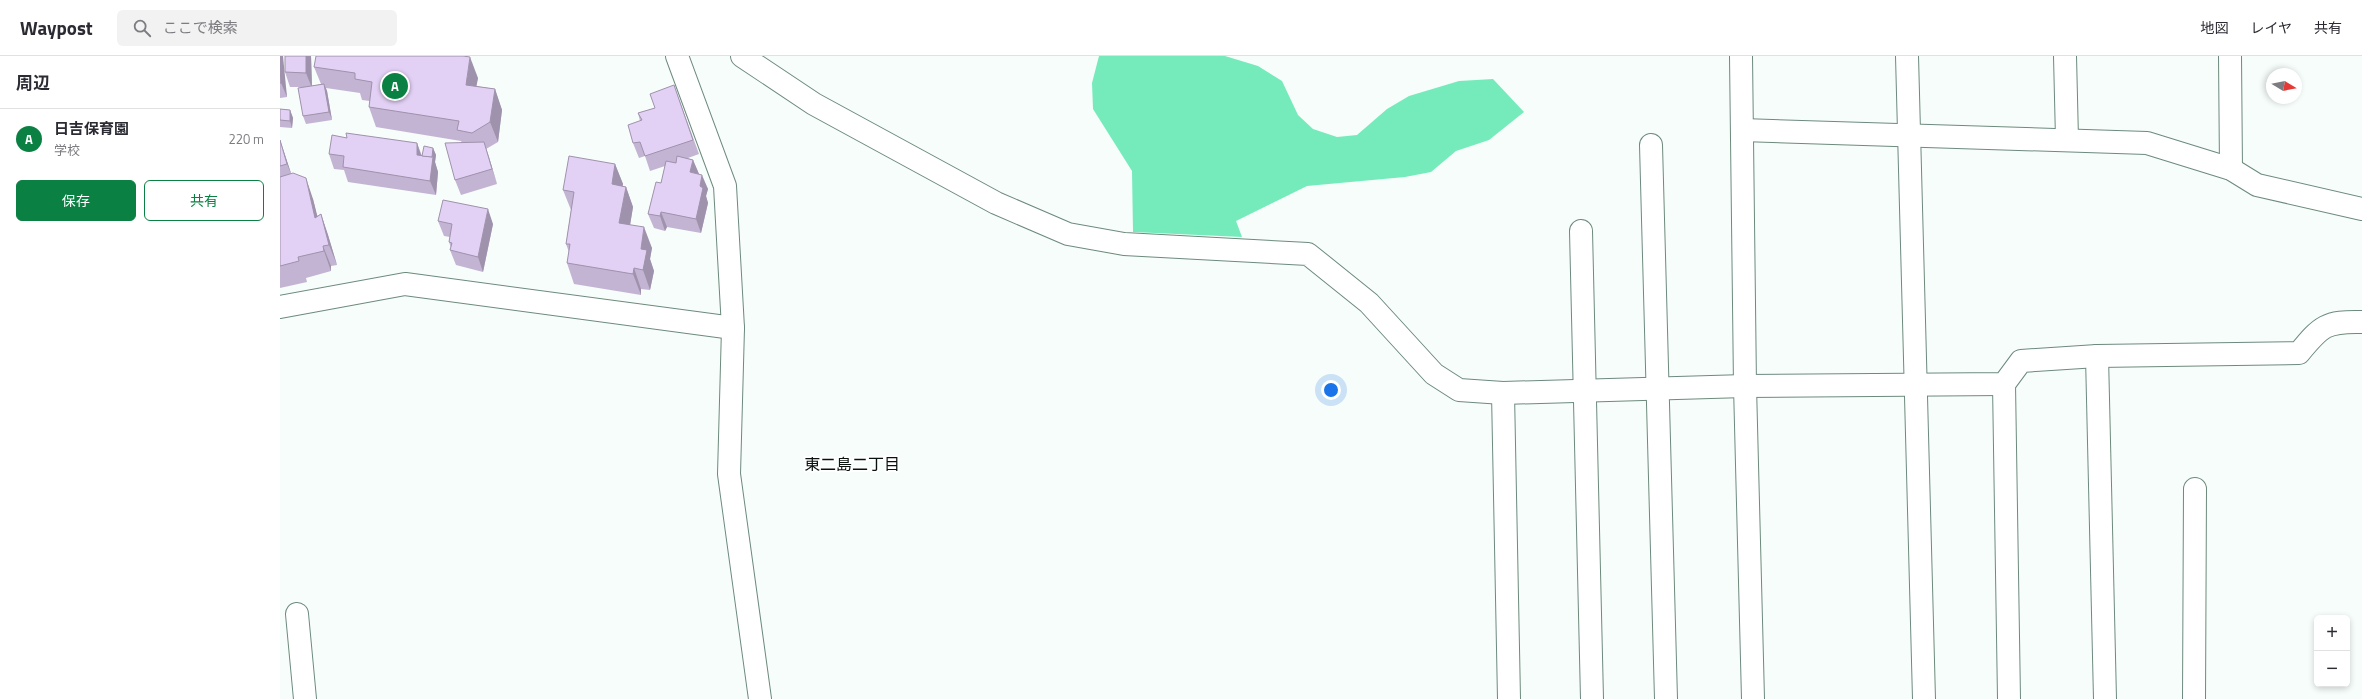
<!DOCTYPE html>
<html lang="ja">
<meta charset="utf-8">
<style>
body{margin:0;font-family:"Titillium Web","Noto Sans JP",sans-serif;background:#f2f2f3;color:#2b2b33}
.controls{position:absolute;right:12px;bottom:12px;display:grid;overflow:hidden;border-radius:6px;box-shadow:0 2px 6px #0003}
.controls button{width:36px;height:36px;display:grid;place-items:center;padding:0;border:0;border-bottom:1px solid #e1e1e2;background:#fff;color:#2b2b33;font:20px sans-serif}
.compass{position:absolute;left:1986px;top:12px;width:36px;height:36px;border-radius:50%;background:#fff;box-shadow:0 2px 6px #0003;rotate:100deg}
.you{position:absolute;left:1051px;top:334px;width:14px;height:14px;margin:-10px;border:3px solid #fff;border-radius:50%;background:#1a73e8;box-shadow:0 0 0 6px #1a73e833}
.badge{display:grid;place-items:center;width:26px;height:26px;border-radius:50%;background:#0b8043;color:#fff;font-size:13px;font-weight:700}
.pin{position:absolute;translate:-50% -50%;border:2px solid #fff;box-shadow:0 1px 4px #0006}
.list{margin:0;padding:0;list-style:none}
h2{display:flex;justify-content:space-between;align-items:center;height:52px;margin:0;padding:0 16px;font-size:17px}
h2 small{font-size:13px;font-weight:400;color:#7c7c81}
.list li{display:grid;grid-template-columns:26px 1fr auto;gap:12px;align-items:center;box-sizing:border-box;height:60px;padding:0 16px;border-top:1px solid #e1e1e2}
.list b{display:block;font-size:15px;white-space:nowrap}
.list p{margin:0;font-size:13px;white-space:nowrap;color:#7c7c81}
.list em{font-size:13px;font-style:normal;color:#7c7c81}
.actions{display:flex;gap:8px;padding:12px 16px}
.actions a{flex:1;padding:9px 0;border:1px solid #0b8043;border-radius:6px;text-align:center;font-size:14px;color:#0b8043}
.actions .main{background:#0b8043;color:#fff}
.icon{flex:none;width:22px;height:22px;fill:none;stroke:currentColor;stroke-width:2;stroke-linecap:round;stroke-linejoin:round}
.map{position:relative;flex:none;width:2082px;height:643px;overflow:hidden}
header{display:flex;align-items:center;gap:24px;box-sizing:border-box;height:56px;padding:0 20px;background:#fff;border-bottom:1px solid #e1e1e2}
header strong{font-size:19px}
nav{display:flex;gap:22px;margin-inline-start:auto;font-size:14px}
.search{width:280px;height:36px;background:#f2f2f3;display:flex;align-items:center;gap:10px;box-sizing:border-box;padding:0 14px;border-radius:6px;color:#7c7c81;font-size:15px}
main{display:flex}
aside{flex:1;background:#fff}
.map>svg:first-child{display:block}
.water{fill:#75ebbb}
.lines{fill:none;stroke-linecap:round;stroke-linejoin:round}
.street-casing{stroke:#6d8a7d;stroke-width:24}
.street{stroke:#fff;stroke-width:22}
.wall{fill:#c3b4d3}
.shaded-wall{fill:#9f92ac}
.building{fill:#e3d1f5;stroke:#9f92ac}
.labels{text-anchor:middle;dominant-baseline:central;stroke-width:4;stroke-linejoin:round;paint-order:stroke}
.neighbourhood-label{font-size:16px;fill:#07120d;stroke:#fff}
</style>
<header>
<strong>Waypost</strong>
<div class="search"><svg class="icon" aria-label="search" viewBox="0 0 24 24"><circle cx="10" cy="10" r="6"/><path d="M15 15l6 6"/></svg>ここで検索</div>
<nav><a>地図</a><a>レイヤ</a><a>共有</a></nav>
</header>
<main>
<aside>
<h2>周辺<small></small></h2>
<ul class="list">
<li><span class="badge">A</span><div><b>日吉保育園</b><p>学校</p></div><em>220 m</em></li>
</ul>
<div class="actions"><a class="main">保存</a><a>共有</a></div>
</aside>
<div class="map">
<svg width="2082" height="643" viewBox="0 0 2082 643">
<rect width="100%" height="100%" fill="#f7fdfa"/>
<polygon class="water" points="819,0 945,0 978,10 1002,25 1018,59 1033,73 1057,81 1077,79 1107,53 1129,40 1179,25 1213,23 1244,56 1209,84 1176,95 1151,116 1125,121 1027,130 956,165 962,181 853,176 852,115 813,53 812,27"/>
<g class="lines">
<defs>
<g id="street">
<polyline points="397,0 445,130 453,272 449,418 480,643"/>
<path d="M462,0L534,48L716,147L788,178L844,188L1028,198L1089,247L1154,318L1179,334L1223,337L1465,330L1724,328L1741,305L1817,300L2019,297C2041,270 2046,265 2082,266"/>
<polyline points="1461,0 1465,330 1473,643"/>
<polyline points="1627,0 1644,643"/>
<polyline points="1785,0 1787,83"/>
<polyline points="1950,0 1951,113"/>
<polyline points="1462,74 1867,87 1951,113 1977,129 2082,153"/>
<polyline points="1371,89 1386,643"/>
<polyline points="1301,175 1312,643"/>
<polyline points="0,251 125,228 453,272"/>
<polyline points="1817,300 1825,643"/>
<polyline points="1724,328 1729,643"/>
<polyline points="1223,337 1229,643"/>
<polyline points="17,558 25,643"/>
<polyline points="1914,643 1915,433"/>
</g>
</defs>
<use href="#street" class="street-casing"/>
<use href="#street" class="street"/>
</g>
<g class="wall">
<polygon points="0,0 7,41 0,42"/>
<polygon points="5,0 31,0 32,30 41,28 34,11 198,22 196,30 215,33 222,54 218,86 206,93 217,128 181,139 175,124 182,87 181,85 96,71 89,51 90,45 82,44 80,37 46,32 47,35 52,64 26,68 23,60 23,31 10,31 5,16"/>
<polygon points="394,29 419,98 408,102 413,104 419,118 428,133 426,140 428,147 421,177 387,171 385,175 374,172 368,158 381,127 385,110 370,115 365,100 359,102 353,87 360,65 358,57 375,52"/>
<polygon points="0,53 10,54 13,62 12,72 0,71"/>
<polygon points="67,82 137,87 142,100 153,92 156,99 155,106 158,116 156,139 68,126 64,114 54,113 49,98"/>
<polygon points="0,84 5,99 11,118 33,143 37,160 41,158 48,179 57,209 51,210 51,215 26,222 27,226 0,232"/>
<polygon points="335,108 343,128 342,130 346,131 353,151 350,169 372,192 370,203 374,215 370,234 361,233 361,239 294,228 287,207 289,196 286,188 291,154 283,134"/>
<polygon points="158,165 213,168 203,216 176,209 170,194 171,192 169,186 170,181 164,180"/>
</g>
<g class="shaded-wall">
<polygon points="0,0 3,0 7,41 1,27 0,12"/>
<polygon points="26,0 31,0 32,32 26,17"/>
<polygon points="190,1 198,22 193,49 186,29"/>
<polygon points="44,28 47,35 52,64 49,56"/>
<polygon points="215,33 222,54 218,86 210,66"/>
<polygon points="10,54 13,62 12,72 10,65"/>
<polygon points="0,84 13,123 7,108"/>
<polygon points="204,86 209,101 217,128 212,113"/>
<polygon points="137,87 142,102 137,99"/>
<polygon points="153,92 156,99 155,106 158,116 156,139 150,125 151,105"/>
<polygon points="413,104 419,118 410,116"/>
<polygon points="335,108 343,128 339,149 332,128"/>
<polygon points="422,119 428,133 426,140 428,147 421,177 416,163 420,130"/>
<polygon points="26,122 33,143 43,182 35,162"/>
<polygon points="346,131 353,151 347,188 339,167"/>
<polygon points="208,153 213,168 203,216 198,201"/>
<polygon points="381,156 387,171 385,175 380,160"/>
<polygon points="41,158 48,179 57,209 49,189"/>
<polygon points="364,171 372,192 370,203 374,215 370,234 363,214 361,193"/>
<polygon points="43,190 51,210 51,215 44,195"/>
<polygon points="354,212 361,233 361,239 353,218"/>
</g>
<g class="building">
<polygon points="5,0 26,0 26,17 5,16"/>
<polygon points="36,0 183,0 190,1 186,29 215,33 210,66 192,77 177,74 179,65 89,51 92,26 75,23 75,17 34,11"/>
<polygon points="0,12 1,27 0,27"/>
<polygon points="44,28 49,56 23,60 18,32"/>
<polygon points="394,29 413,84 365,100 360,86 353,87 348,69 362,64 358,57 375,52 370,38"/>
<polygon points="0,53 10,54 10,65 0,64"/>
<polygon points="66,77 137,87 137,99 153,101 150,125 63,111 64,100 49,98 52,79 67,82"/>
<polygon points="0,84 7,108 0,110"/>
<polygon points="204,86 212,113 175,124 165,87"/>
<polygon points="144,90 153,92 152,101 142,100"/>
<polygon points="289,100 335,108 332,128 346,131 339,167 364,171 361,193 367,194 363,214 354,212 353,218 287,207 290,188 286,188 294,136 283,134"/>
<polygon points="397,100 413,104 410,116 422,119 420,130 423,132 416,163 381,156 380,160 368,158 376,126 381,127 386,105 396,107"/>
<polygon points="13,117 26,122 35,162 41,158 49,189 43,190 44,195 18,201 19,205 0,210 0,121"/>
<polygon points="163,144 208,153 198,201 170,194 172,187 169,186 172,168 158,165"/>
</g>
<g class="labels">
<g class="neighbourhood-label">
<text x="572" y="408">東二島二丁目</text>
</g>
</g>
</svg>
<div class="controls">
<button>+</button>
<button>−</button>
</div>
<svg class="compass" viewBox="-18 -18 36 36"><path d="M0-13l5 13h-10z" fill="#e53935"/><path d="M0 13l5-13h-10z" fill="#7c7c81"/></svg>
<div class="you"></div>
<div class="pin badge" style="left:115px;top:30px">A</div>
</div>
</main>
